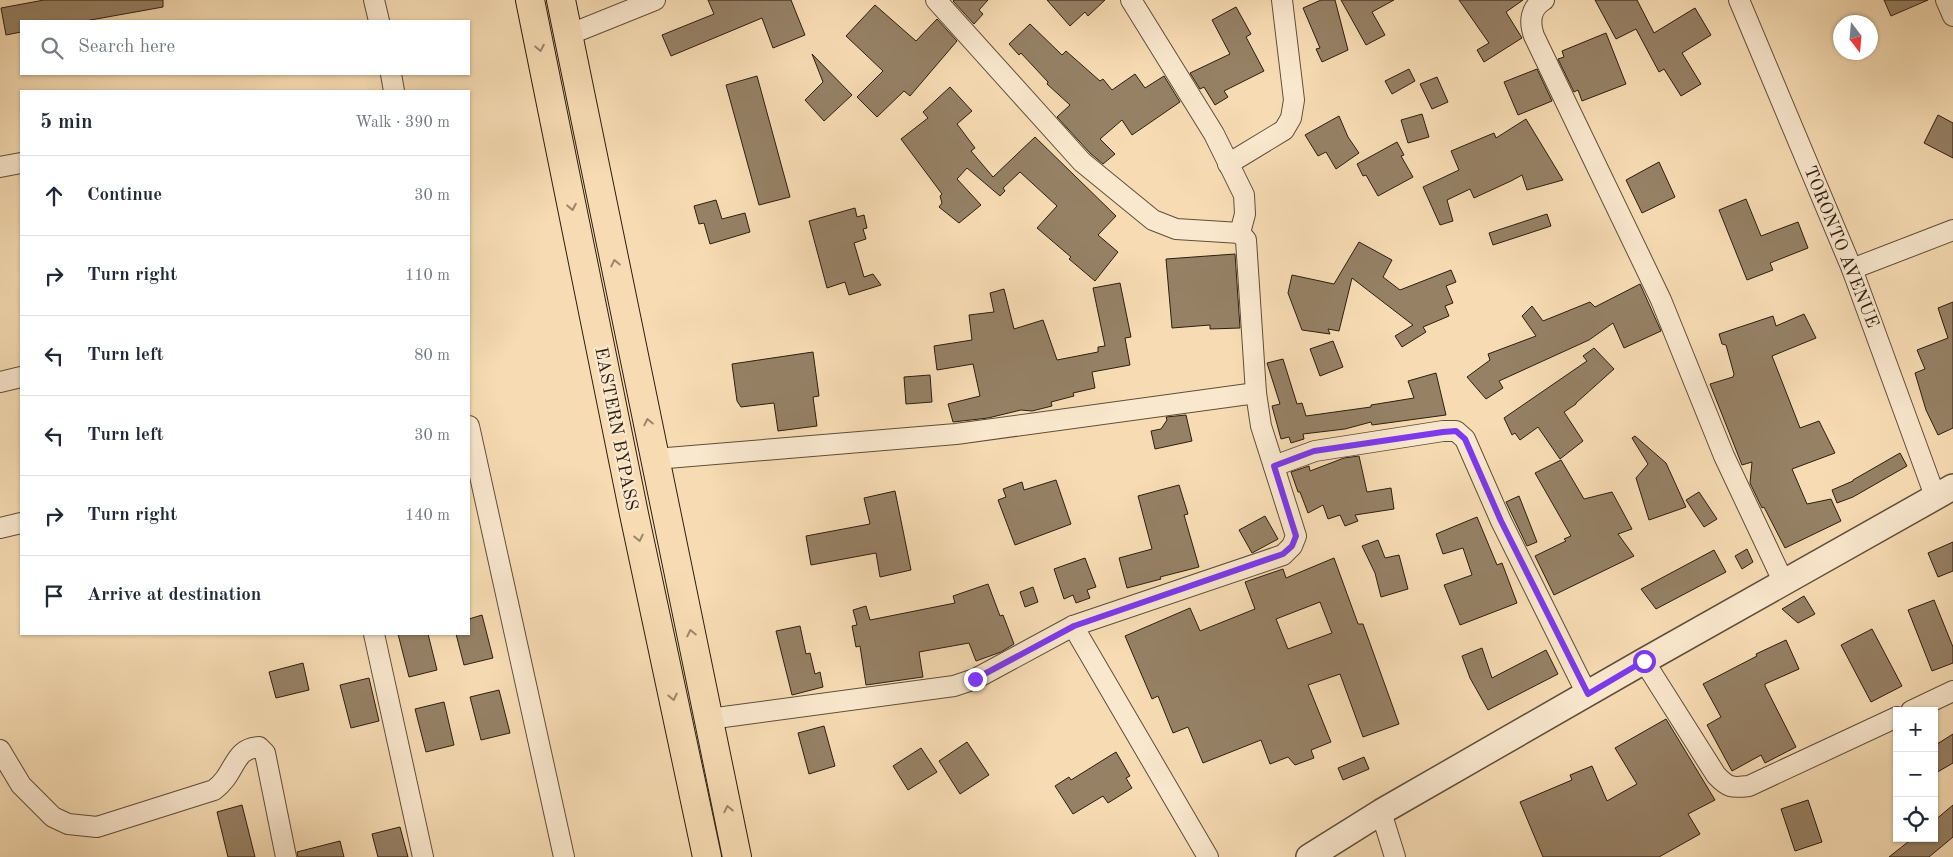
<!DOCTYPE html>
<meta charset="utf-8">
<style>
body{margin:0;font-family:"Old Standard TT",serif;background:#f2f2f3;color:#1f2937}
.controls{position:absolute;right:15px;bottom:15px;display:grid;overflow:hidden;border-radius:0px;box-shadow:0 1px 4px #0004}
.controls button{width:45px;height:45px;display:grid;place-items:center;padding:0;border:0;border-bottom:1px solid #e0e1e3;background:#fff;color:#1f2937;font:25px sans-serif}
.compass{position:absolute;left:1833px;top:15px;width:45px;height:45px;border-radius:50%;background:#fff;box-shadow:0 1px 4px #0004;rotate:164deg}
.stop{position:absolute;width:15px;height:15px;margin:-11px;border:4px solid #7c3aed;border-radius:50%;background:#fff}
.stop.end{background:#7c3aed;border-color:#fff;box-shadow:0 1px 5px #0008}
.list{margin:0;padding:0;list-style:none}
h2{display:flex;justify-content:space-between;align-items:center;height:65px;margin:0;padding:0 20px;font-size:21px}
h2 small{font-size:16px;font-weight:400;color:#747a83}
.list li{display:grid;grid-template-columns:32px 1fr auto;gap:15px;align-items:center;box-sizing:border-box;height:80px;padding:0 20px;border-top:1px solid #e0e1e3}
.list b{display:block;font-size:19px;white-space:nowrap}
.list em{font-size:16px;font-style:normal;color:#747a83}
.icon{flex:none;width:28px;height:28px;fill:none;stroke:currentColor;stroke-width:2;stroke-linecap:round;stroke-linejoin:round}
.map{position:relative;flex:none;width:1953px;height:857px;overflow:hidden}
.search{position:absolute;background:#fff;box-shadow:0 1px 4px #0004;left:20px;top:20px;width:450px;height:55px;display:flex;align-items:center;gap:12px;box-sizing:border-box;padding:0 18px;border-radius:0px;color:#747a83;font-size:19px}
.panel{position:absolute;background:#fff;box-shadow:0 1px 4px #0004;left:20px;top:90px;width:450px;height:545px;border-radius:0px}
.map>svg:first-child{display:block}
.building{fill:#968165;stroke:#2c1e11;fill-rule:evenodd}
.lines{fill:none;stroke-linecap:round;stroke-linejoin:round}
.minor-casing{stroke:#5f4e3a;stroke-width:22}
.tertiary-casing{stroke:#5f4e3a;stroke-width:28}
.primary-casing{stroke:#2c1e11;stroke-width:30}
.minor{stroke:#fae8ce;stroke-width:20}
.tertiary{stroke:#fae8ce;stroke-width:25}
.primary{stroke:#f7dcb3;stroke-width:28}
.oneway{stroke:#9c866a}
.route{stroke:#7c3aed;stroke-width:6}
.labels{text-anchor:middle;dominant-baseline:central;stroke-width:4.5;stroke-linejoin:round;paint-order:stroke}
.street-label{font-size:18px;fill:#2c1e11;stroke:#fae8ce}
</style>
<div class="map">
<svg width="1953" height="857" viewBox="0 0 1953 857">
<rect width="100%" height="100%" fill="#f7dcb3"/>
<filter id="stains"><feTurbulence type="fractalNoise" baseFrequency=".004" numOctaves="4"/><feColorMatrix values="0 0 0 0 .2 0 0 0 0 .09 0 0 0 0 .02 0 0 0 .5 -.17"/></filter>
<radialGradient id="worn" r=".72"><stop offset=".6" stop-color="#630" stop-opacity="0"/><stop offset="1" stop-color="#630" stop-opacity=".3"/></radialGradient>
<g class="building">
<polygon points="44,0 163,0 163,7 85,21 21,21 21,32 6,35 1,8"/>
<polygon points="708,0 791,0 805,35 773,48 762,18 671,56 662,35 714,14"/>
<polygon points="954,0 988,0 979,10 983,14 974,24 953,1"/>
<polygon points="1047,0 1105,0 1088,16 1085,12 1070,26"/>
<polygon points="1321,0 1335,0 1348,50 1322,62 1316,49 1320,48 1303,8"/>
<polygon points="1341,0 1394,0 1372,12 1385,35 1366,45"/>
<polygon points="1459,0 1523,0 1506,12 1522,38 1484,62 1477,50 1489,43"/>
<polygon points="1595,0 1637,0 1654,33 1695,8 1711,35 1682,53 1701,84 1681,96 1664,69 1659,72 1636,29 1616,39"/>
<polygon points="1884,0 1928,0 1891,16"/>
<polygon points="875,5 916,41 937,19 957,41 910,96 904,91 877,117 857,97 883,71 846,36"/>
<polygon points="1236,7 1251,34 1246,37 1264,71 1224,91 1228,97 1215,105 1204,87 1200,89 1190,73 1230,54 1212,20"/>
<polygon points="1030,24 1062,55 1066,51 1100,81 1103,79 1112,90 1135,74 1145,88 1164,76 1180,102 1132,135 1122,120 1100,139 1115,154 1103,164 1090,153 1057,117 1070,105 1047,84 1048,82 1021,53 1019,55 1009,44"/>
<polygon points="1606,33 1626,84 1582,101 1578,90 1574,92 1558,59 1564,57 1562,51"/>
<polygon points="812,54 852,95 824,121 805,100 823,82"/>
<polygon points="1409,69 1415,81 1392,94 1385,81"/>
<polygon points="1537,69 1552,101 1518,115 1504,82"/>
<polygon points="757,76 790,197 759,205 726,85"/>
<polygon points="1437,77 1448,102 1432,109 1420,84"/>
<polygon points="950,87 972,111 957,124 975,148 971,151 993,177 1035,137 1116,216 1098,235 1118,252 1095,281 1069,259 1071,257 1037,228 1057,206 1020,172 1003,188 1005,191 1000,196 967,168 957,179 981,205 959,223 939,207 942,203 940,196 942,194 901,139 928,118 923,112"/>
<polygon points="1422,114 1429,137 1408,143 1401,120"/>
<polygon points="1938,115 1953,123 1953,158 1924,143"/>
<polygon points="1339,116 1348,137 1359,153 1336,169 1326,152 1318,156 1305,135"/>
<polygon points="1526,119 1563,180 1527,190 1522,175 1511,181 1474,198 1470,189 1447,200 1453,221 1440,225 1423,187 1459,170 1451,151 1494,133 1496,138"/>
<polygon points="1397,142 1404,155 1401,156 1413,177 1378,196 1366,175 1363,176 1357,164"/>
<polygon points="1659,162 1675,197 1642,213 1626,180"/>
<polygon points="1746,199 1761,236 1798,222 1808,248 1770,263 1773,270 1747,280 1719,210"/>
<polygon points="716,200 722,219 745,213 750,232 710,244 704,223 699,224 694,206"/>
<polygon points="855,208 857,217 864,215 867,228 863,229 866,239 854,243 864,277 873,274 881,285 849,295 845,282 827,288 809,221"/>
<polygon points="1547,214 1551,226 1493,245 1489,233"/>
<polygon points="1359,242 1392,260 1383,277 1400,290 1451,270 1456,282 1446,286 1453,303 1445,306 1449,316 1423,327 1426,332 1402,347 1395,336 1413,325 1352,278 1339,331 1328,329 1330,334 1302,330 1288,293 1292,275 1334,284"/>
<polygon points="1235,254 1240,328 1210,329 1210,325 1172,328 1166,259"/>
<polygon points="1120,283 1131,337 1125,338 1130,365 1092,372 1095,388 1073,393 1074,396 1051,402 1052,406 1032,411 1021,410 988,418 953,422 948,404 980,396 973,364 937,370 934,346 972,340 969,315 994,312 990,293 1004,289 1014,329 1043,320 1057,360 1098,352 1098,347 1105,346 1093,288"/>
<polygon points="1640,284 1661,331 1624,348 1613,323 1589,340 1499,381 1503,388 1486,399 1467,377 1490,360 1488,354 1536,336 1522,316 1532,306 1543,321 1590,302 1595,307"/>
<polygon points="1953,302 1953,428 1938,435 1926,410 1915,373 1925,369 1917,350 1948,338 1938,308"/>
<polygon points="1804,314 1816,338 1772,356 1800,428 1819,421 1835,453 1792,469 1807,504 1831,499 1841,521 1785,548 1764,507 1762,508 1750,483 1752,462 1742,465 1710,384 1733,377 1734,374 1726,345 1722,344 1719,334 1773,316 1776,326"/>
<polygon points="1333,341 1343,367 1320,376 1310,349"/>
<polygon points="1594,348 1614,369 1576,403 1576,404 1564,412 1583,441 1560,459 1538,427 1520,440 1515,433 1512,435 1504,418 1587,361 1583,356"/>
<polygon points="813,352 819,396 813,397 817,426 778,431 774,403 741,407 737,401 732,364"/>
<polygon points="1283,359 1297,404 1302,403 1306,416 1371,407 1371,405 1414,398 1408,381 1436,373 1446,415 1372,425 1371,422 1345,429 1303,434 1304,439 1291,443 1289,437 1281,439 1272,406 1280,404 1267,363"/>
<polygon points="930,375 932,402 906,404 904,377"/>
<polygon points="1186,415 1192,441 1155,449 1151,431 1161,429 1167,420 1166,417"/>
<polygon points="1635,436 1666,463 1686,507 1649,520 1636,478 1648,464 1632,438"/>
<polygon points="1900,453 1907,466 1853,497 1837,503 1832,490 1853,481 1853,480"/>
<polygon points="1359,456 1367,492 1391,488 1394,509 1355,515 1358,521 1345,526 1340,515 1328,519 1323,505 1308,513 1300,492 1298,492 1291,472 1309,466 1310,471 1344,458"/>
<polygon points="1561,460 1584,499 1612,492 1632,529 1618,534 1634,556 1554,595 1535,556 1566,541 1564,539 1571,536 1535,473"/>
<polygon points="1056,480 1071,524 1015,545 998,500 1006,497 1003,489 1022,482 1024,490"/>
<polygon points="1179,485 1188,514 1184,515 1199,567 1160,577 1161,579 1127,588 1119,558 1152,549 1138,496"/>
<polygon points="895,491 911,570 880,577 876,553 811,565 806,536 870,524 864,498"/>
<polygon points="1699,492 1717,519 1704,527 1686,500"/>
<polygon points="1519,496 1537,542 1527,546 1506,502"/>
<polygon points="1265,516 1278,539 1252,553 1239,530"/>
<polygon points="1477,517 1497,565 1502,563 1517,603 1460,625 1444,585 1472,575 1463,548 1443,554 1436,534"/>
<polygon points="1378,540 1385,558 1399,555 1408,589 1381,597 1375,573 1362,546"/>
<polygon points="1953,542 1953,571 1938,577 1928,553"/>
<polygon points="1747,549 1753,562 1742,569 1735,556"/>
<polygon points="1714,550 1726,572 1656,609 1641,589"/>
<polygon points="1085,558 1096,587 1087,590 1090,598 1076,603 1073,595 1064,599 1054,569"/>
<path d="M1334,558L1358,624H1363L1399,724L1363,737L1340,674L1308,685L1331,742L1311,750L1314,758L1295,765L1288,757L1270,764L1261,740L1203,763L1188,727L1173,733L1158,696L1152,699L1125,636L1190,608L1200,631L1255,609L1245,582L1283,569L1286,578ZM1320,602L1332,633L1288,649L1276,619Z"/>
<polygon points="988,584 1000,616 1003,615 1014,644 1001,652 976,661 969,643 919,652 923,677 866,685 860,646 856,647 852,626 857,625 853,610 866,606 870,620 955,603 953,596"/>
<polygon points="1033,587 1038,602 1025,607 1020,592"/>
<polygon points="1804,596 1815,614 1798,623 1782,609"/>
<polygon points="1934,600 1953,647 1953,663 1932,671 1908,610"/>
<polygon points="482,615 493,658 464,665 456,634 469,634 469,619"/>
<polygon points="800,626 806,654 810,653 815,674 820,672 823,687 792,695 776,631"/>
<polygon points="1872,629 1902,686 1871,702 1841,645"/>
<polygon points="398,634 428,634 437,670 409,677"/>
<polygon points="1786,640 1799,669 1765,684 1765,686 1796,747 1765,763 1761,755 1732,771 1707,725 1721,717 1703,684 1757,656 1756,654"/>
<polygon points="1482,648 1492,678 1546,650 1558,674 1488,710 1470,678 1462,656"/>
<polygon points="303,663 309,690 276,698 269,672"/>
<polygon points="369,678 379,721 351,728 340,685"/>
<polygon points="499,690 510,733 481,740 470,697"/>
<polygon points="444,702 454,745 426,752 415,709"/>
<polygon points="1666,719 1715,800 1688,814 1700,834 1659,857 1543,857 1520,802 1572,780 1570,775 1592,766 1607,801 1637,784 1615,748"/>
<polygon points="824,726 835,766 809,774 798,733"/>
<polygon points="1953,734 1953,763 1934,774 1934,746"/>
<polygon points="967,742 989,775 960,794 939,761"/>
<polygon points="921,748 937,772 908,790 893,766"/>
<polygon points="1116,752 1130,776 1126,778 1132,788 1108,803 1103,796 1073,814 1055,786 1069,777 1071,780"/>
<polygon points="1364,757 1369,769 1343,780 1338,768"/>
<polygon points="1808,800 1822,842 1795,851 1781,809"/>
<polygon points="242,805 255,857 228,857 217,812"/>
<polygon points="1953,805 1953,837 1929,857 1889,857 1913,838 1934,838 1934,821"/>
<polygon points="400,827 408,857 378,857 372,834"/>
<polygon points="340,841 344,857 298,857 297,852"/>
</g>
<g class="lines">
<defs>
<g id="minor">
<polyline points="374,0 379,21"/>
<polyline points="1131,0 1214,134 1244,195 1245,214 1240,233"/>
<path d="M1544,0C1530,8 1529,22 1534,36L1661,300L1724,456L1783,581"/>
<polyline points="1739,0 1852,269 1935,496"/>
<polyline points="1946,0 1953,16"/>
<polyline points="568,35 655,0"/>
<polyline points="391,74 394,91"/>
<polyline points="1228,164 1284,130 1291,118 1294,100 1282,0"/>
<polyline points="0,167 21,163"/>
<polyline points="1852,269 1953,230"/>
<polyline points="0,382 21,377"/>
<polyline points="469,426 564,857"/>
<polyline points="655,459 956,434 1256,393"/>
<polyline points="1274,466 1315,451 1443,431 1456,431 1465,439 1501,521 1587,694"/>
<polyline points="0,528 21,523"/>
<polyline points="1073,626 1208,857"/>
<polyline points="374,634 423,857"/>
<path d="M1644,661L1716,775C1728,788 1732,788 1749,786L1897,717"/>
<polyline points="1911,711 1953,691"/>
<polyline points="709,719 954,686 975,679 1073,626 1283,555 1292,546 1296,536 1261,426 1256,393 1246,240 1240,233 1176,229 1153,220 1082,162 936,0"/>
<path d="M0,750L21,785L53,817L68,824L97,827L214,790C218,787 222,783 225,779C236,764 238,748 259,747L265,753L286,857"/>
<polyline points="1381,812 1395,857"/>
</g>
<polyline id="tertiary" points="1309,857 1381,812 1644,661 1953,487"/>
<g id="primary">
<polyline points="530,0 634,514 707,857"/>
<polyline points="561,0 737,857"/>
</g>
</defs>
<use href="#minor" class="minor-casing"/>
<use href="#tertiary" class="tertiary-casing"/>
<use href="#primary" class="primary-casing"/>
<use href="#minor" class="minor"/>
<use href="#tertiary" class="tertiary"/>
<use href="#primary" class="primary"/>
</g>
<defs><path id="oneway-chevron" d="M-2-3.5L2.5 0L-2 3.5" fill="none" stroke-width="1.6" stroke-linecap="round" stroke-linejoin="round" transform="scale(1.25)"/></defs>
<g class="oneway">
<use href="#oneway-chevron" transform="translate(540 48) rotate(79)"/>
<use href="#oneway-chevron" transform="translate(572 207) rotate(79)"/>
<use href="#oneway-chevron" transform="translate(615 263) rotate(-102)"/>
<use href="#oneway-chevron" transform="translate(648 422) rotate(-102)"/>
<use href="#oneway-chevron" transform="translate(639 538) rotate(78)"/>
<use href="#oneway-chevron" transform="translate(691 633) rotate(-102)"/>
<use href="#oneway-chevron" transform="translate(673 697) rotate(78)"/>
<use href="#oneway-chevron" transform="translate(728 809) rotate(-102)"/>
</g>
<g class="lines">
<polyline class="route" points="975,679 1074,626 1283,554 1292,546 1296,536 1274,466 1314,451 1443,432 1456,431 1465,439 1501,521 1588,694 1644,661"/>
</g>
<g class="labels">
<g class="street-label">
<text transform="translate(1841 247) rotate(68)">TORONTO AVENUE</text>
<text transform="translate(616 429) rotate(79)">EASTERN BYPASS</text>
</g>
</g>
<rect width="100%" height="100%" filter="url(#stains)"/>
<rect width="100%" height="100%" fill="url(#worn)"/>
</svg>
<div class="controls">
<button>+</button>
<button>−</button>
<button><svg class="icon" aria-label="locate" viewBox="0 0 24 24"><circle cx="12" cy="12" r="6"/><path d="M12 2v4M12 18v4M2 12h4M18 12h4"/></svg></button>
</div>
<svg class="compass" viewBox="-18 -18 36 36"><path d="M0-13l5 13h-10z" fill="#e53935"/><path d="M0 13l5-13h-10z" fill="#747a83"/></svg>
<div class="stop" style="left:1644px;top:661px"></div>
<div class="stop end" style="left:975px;top:679px"></div>
<div class="search"><svg class="icon" aria-label="search" viewBox="0 0 24 24"><circle cx="10" cy="10" r="6"/><path d="M15 15l6 6"/></svg>Search here</div>
<section class="panel">
<h2>5 min<small>Walk · 390 m</small></h2>
<ul class="list">
<li><svg class="icon" aria-label="ahead" viewBox="0 0 24 24"><path d="M12 20V5M6 11l6-6 6 6"/></svg><div><b>Continue</b></div><em>30 m</em></li>
<li><svg class="icon" aria-label="right" viewBox="0 0 24 24"><path d="M7 20v-9h11M14 6l5 5-5 5"/></svg><div><b>Turn right</b></div><em>110 m</em></li>
<li><svg class="icon" aria-label="left" viewBox="0 0 24 24"><path d="M17 20v-9H6M10 6l-5 5 5 5"/></svg><div><b>Turn left</b></div><em>80 m</em></li>
<li><svg class="icon" aria-label="left" viewBox="0 0 24 24"><path d="M17 20v-9H6M10 6l-5 5 5 5"/></svg><div><b>Turn left</b></div><em>30 m</em></li>
<li><svg class="icon" aria-label="right" viewBox="0 0 24 24"><path d="M7 20v-9h11M14 6l5 5-5 5"/></svg><div><b>Turn right</b></div><em>140 m</em></li>
<li><svg class="icon" aria-label="arrive" viewBox="0 0 24 24"><path d="M6 21V4h12l-3 4 3 4H6"/></svg><div><b>Arrive at destination</b></div></li>
</ul>
</section>
</div>
